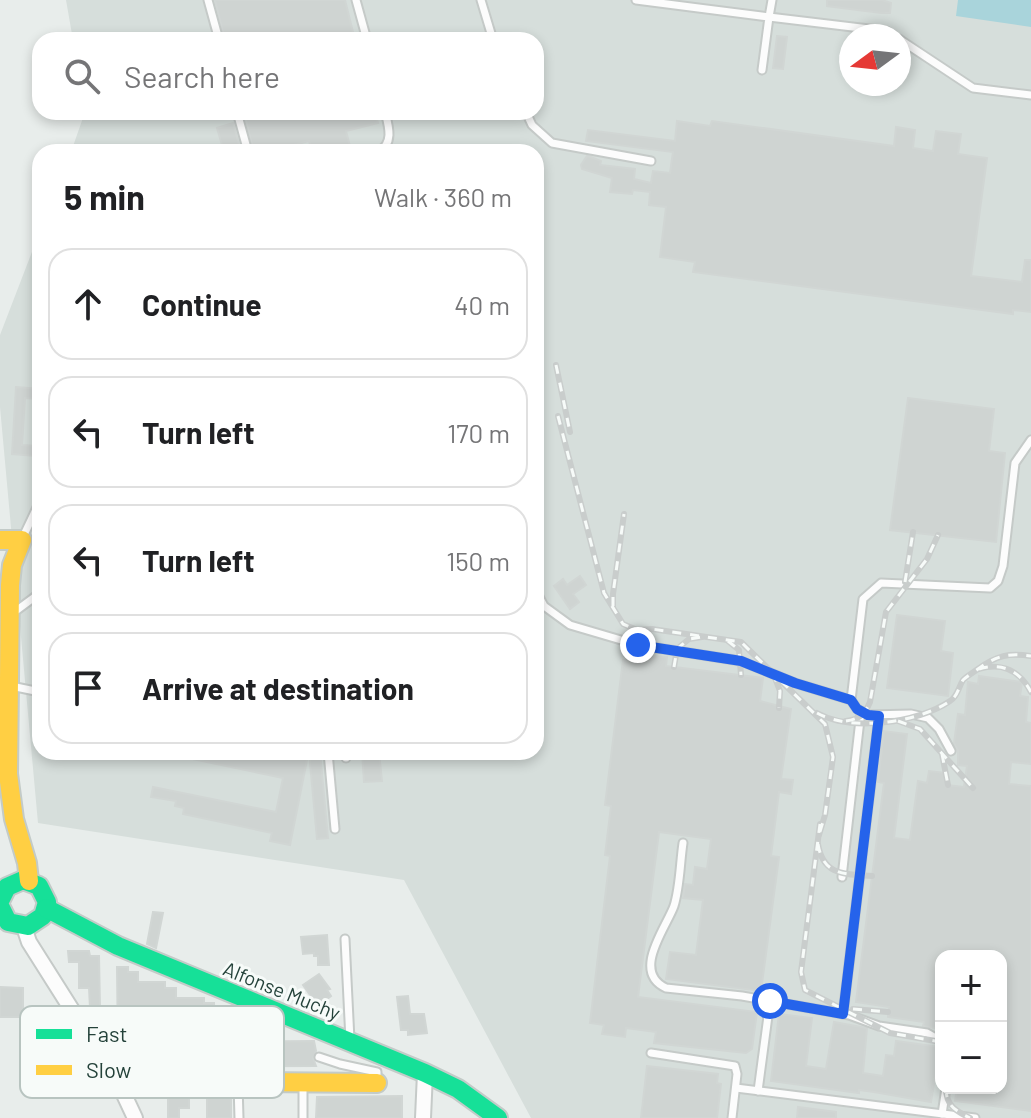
<!DOCTYPE html>
<meta charset="utf-8">
<style>
body{margin:0;font-family:Barlow,sans-serif;background:#f6f6f6;color:#202124}
.controls{position:absolute;right:24px;bottom:24px;display:grid;overflow:hidden;border-radius:16px;box-shadow:0 4px 12px #0003}
.controls button{width:72px;height:72px;display:grid;place-items:center;padding:0;border:0;border-bottom:2px solid #e0e0e0;background:#fff;color:#202124;font:40px sans-serif}
.compass{position:absolute;left:839px;top:24px;width:72px;height:72px;border-radius:50%;background:#fff;box-shadow:0 4px 12px #0003;rotate:255deg}
.stop{position:absolute;width:24px;height:24px;margin:-18px;border:6px solid #2563eb;border-radius:50%;background:#fff}
.stop.end{background:#2563eb;border-color:#fff;box-shadow:0 2px 8px #0008}
.list{margin:0;padding:0;list-style:none}
h2{display:flex;justify-content:space-between;align-items:center;height:104px;margin:0;padding:0 32px;font-size:34px}
h2 small{font-size:26px;font-weight:400;color:#757577}
.list li{display:grid;grid-template-columns:52px 1fr auto;gap:24px;align-items:center;box-sizing:border-box;height:112px;margin:0 16px 16px;padding:0 16px;border:2px solid #e0e0e0;border-radius:24px}
.list b{display:block;font-size:30px;white-space:nowrap}
.list em{font-size:26px;font-style:normal;color:#757577}
.icon{flex:none;width:44px;height:44px;fill:none;stroke:currentColor;stroke-width:2;stroke-linecap:round;stroke-linejoin:round}
.map{position:relative;flex:none;width:1031px;height:1118px;overflow:hidden}
.search{position:absolute;background:#fff;box-shadow:0 4px 12px #0003;left:32px;top:32px;width:512px;height:88px;display:flex;align-items:center;gap:20px;box-sizing:border-box;padding:0 28px;border-radius:24px;color:#757577;font-size:30px}
.panel{position:absolute;background:#fff;box-shadow:0 4px 12px #0003;left:32px;top:144px;width:512px;height:616px;border-radius:24px}
.map>svg:first-child{display:block}
.built{fill:#d6dedb;fill-rule:evenodd}
.water{fill:#a9d4db}
.building{fill:#cfd4d2;stroke:#d1d6d4;stroke-width:2}
.lines{fill:none;stroke-linecap:round;stroke-linejoin:round}
.lane-casing{stroke:#c5cac8;stroke-width:11}
.street-casing{stroke:#c5cac8;stroke-width:18}
.fast-casing{stroke:#c3cbc8;stroke-width:22}
.slow-casing{stroke:#c3cbc8;stroke-width:22}
.lane{stroke:#fcfcfc;stroke-width:7}
.street{stroke:#fcfcfc;stroke-width:14}
.fast{stroke:#16e098;stroke-width:18}
.slow{stroke:#ffcf43;stroke-width:18}
.rail-casing{stroke:#c9cdcc;stroke-width:6}
.rail{stroke:#f7fbf9;stroke-width:3;stroke-dasharray:9;stroke-linecap:butt}
.route{stroke:#2563eb;stroke-width:10}
.labels{text-anchor:middle;dominant-baseline:central;stroke-width:6;stroke-linejoin:round;paint-order:stroke}
.street-label{font-size:20px;fill:#24423a;stroke:#f7fbf9}
.key{fill:#f7fbf9;stroke:#b8c4c0;stroke-width:2}
.key-label{font-size:22px;fill:#24423a}
</style>
<div class="map">
<svg width="1031" height="1118" viewBox="0 0 1031 1118">
<rect width="100%" height="100%" fill="#e8edeb"/>
<path class="built" d="M66,0H1031V1118H531L404,880L38,823L0,407V335L40,231V752H536V152H71L85,112H536V40H73ZM851,36H899V84H851ZM941,956H1001V1088H941Z"/>
<polygon class="water" points="958,0 1031,0 1031,27 956,16"/>
<g class="building">
<polygon points="215,0 345,0 355,40 225,40"/>
<polygon points="827,0 882,0 891,3 890,13 881,13 827,6"/>
<polygon points="777,36 787,37 783,69 773,68"/>
<polygon points="244,112 375,112 378,123 346,131 351,150 343,152 312,152 309,141 267,152 254,152"/>
<polygon points="677,121 710,126 712,121 894,146 896,127 915,130 913,148 933,151 936,131 961,134 958,154 987,158 971,276 1022,282 1025,260 1031,260 1031,312 1013,310 1013,314 693,272 695,262 660,257 666,207 649,205 650,192 633,190 632,194 610,192 612,178 582,169 581,165 587,156 591,157 601,161 600,165 635,169 634,179 651,183 653,171 670,173 673,152 586,141 588,130 675,141"/>
<polygon points="233,123 241,152 224,152 217,128"/>
<polygon points="16,387 40,389 40,399 25,398 22,445 37,446 36,456 12,454"/>
<polygon points="908,398 994,409 989,451 1005,453 996,542 890,530"/>
<polygon points="580,576 586,585 573,594 579,602 570,609 554,586 563,579 567,585"/>
<polygon points="897,615 945,621 941,651 953,653 948,696 887,688"/>
<polygon points="630,655 667,657 666,666 763,678 760,701 791,709 781,779 793,780 791,794 779,792 771,856 779,857 761,991 666,979 670,952 696,955 703,900 683,898 685,884 693,885 695,867 707,869 711,839 659,832 638,997 757,1012 752,1049 746,1053 654,1043 656,1032 626,1028 625,1037 602,1034 604,1025 590,1023 610,856 605,855 611,806 605,805 623,660 629,661"/>
<polygon points="979,676 1022,682 1020,696 1028,697 1026,722 1031,723 1031,764 1011,762 1009,784 1031,786 1031,1111 955,1101 957,1088 1001,1088 1001,956 941,956 941,1029 923,1026 924,1022 888,1017 889,1007 856,1002 884,783 878,782 884,731 907,734 894,838 910,840 918,781 927,783 929,771 945,773 946,785 964,787 967,766 958,765 958,751 954,743 958,714 965,715 968,682 978,684"/>
<polygon points="178,752 264,752 287,757 291,752 308,755 290,845 270,841 272,833 183,814 184,808 175,806 176,801 151,797 153,787 276,812 283,778 178,756"/>
<polygon points="309,752 320,752 328,838 317,839"/>
<polygon points="362,752 379,752 382,781 364,782"/>
<polygon points="153,912 163,913 156,948 147,944"/>
<polygon points="327,935 329,965 318,965 318,956 314,956 314,953 303,954 301,937"/>
<polygon points="68,951 89,951 90,956 99,956 100,1008 90,1008 89,988 79,988 79,962 69,962"/>
<polygon points="117,967 128,967 128,972 138,972 138,982 165,982 165,988 176,988 176,998 204,998 204,1003 214,1003 215,1042 314,1041 316,1051 313,1058 316,1066 128,1067 128,1051 118,1051"/>
<polygon points="319,974 330,989 327,990 331,996 318,1006 303,985"/>
<polygon points="0,987 23,988 23,1017 0,1017"/>
<polygon points="408,996 410,1014 424,1014 427,1033 408,1035 408,1030 401,1030 397,997"/>
<polygon points="779,1014 812,1018 806,1066 826,1069 834,1022 867,1028 863,1073 883,1076 886,1055 894,1056 896,1041 940,1047 931,1102 874,1092 859,1090 859,1093 771,1081"/>
<polygon points="647,1066 718,1074 717,1083 721,1084 717,1118 641,1118"/>
<polygon points="402,1096 402,1118 316,1118 317,1097"/>
<polygon points="189,1097 189,1108 179,1108 179,1118 168,1118 168,1098"/>
<polygon points="231,1097 231,1118 207,1118 207,1098"/>
<polygon points="798,1107 836,1112 836,1118 797,1118"/>
</g>
<g class="lines">
<defs>
<g id="lane">
<polyline points="208,0 219,40"/>
<polyline points="356,0 367,40"/>
<polyline points="481,0 493,40"/>
<polyline points="636,0 769,17 762,70"/>
<polyline points="772,0 769,17 886,31 894,36"/>
<polyline points="899,39 973,88 1031,95"/>
<polyline points="237,112 248,152"/>
<polyline points="526,112 532,125 552,143 651,161"/>
<path d="M378,152C394,144 389,127 385,112"/>
<polyline points="22,539 40,501"/>
<polyline points="536,591 544,606 570,625 638,645 741,661 795,683 851,700 857,709 868,715 911,714 928,718 939,729 951,751"/>
<polyline points="13,613 40,593"/>
<polyline points="11,686 40,692"/>
<polyline points="851,700 863,599 881,583 990,588 998,581 1003,566 1015,463 1031,440"/>
<polyline points="328,752 335,829"/>
<polyline points="346,752 346,758"/>
<path d="M683,843C680,863 680,887 674,906C666,928 631,972 666,988L742,996L849,1015L879,1026L927,1033L941,1041"/>
<polyline points="842,877 861,711"/>
<polyline points="345,939 350,1040"/>
<polyline points="843,1014 879,716"/>
<polyline points="651,1053 735,1066 737,1074 732,1118"/>
<polyline points="319,1057 340,1064 377,1072 377,1081"/>
<polyline points="238,1084 239,1118"/>
<polyline points="736,1088 975,1118"/>
<polyline points="758,1091 770,1001"/>
<polyline points="942,1114 946,1088"/>
<polyline points="303,1118 303,1083"/>
</g>
<g id="street">
<polyline points="24,927 29,942 120,1086 135,1118"/>
<polyline points="423,1118 425,1073"/>
</g>
<g id="fast">
<polyline points="0,901 7,887 23,880 39,886 47,902 43,916 28,926 8,922 0,906"/>
<polyline points="46,908 118,946 425,1073 458,1089 498,1118"/>
</g>
<g id="slow">
<polyline points="0,540 22,540 12,565 10,585 8,774 14,819 27,863 29,881"/>
<polyline points="120,1086 155,1081 377,1083"/>
</g>
</defs>
<use href="#lane" class="lane-casing"/>
<use href="#street" class="street-casing"/>
<use href="#fast" class="fast-casing"/>
<use href="#slow" class="slow-casing"/>
<use href="#lane" class="lane"/>
<use href="#street" class="street"/>
<use href="#fast" class="fast"/>
<use href="#slow" class="slow"/>
<defs>
<g id="rail">
<polyline points="556,365 570,432"/>
<polyline points="558,416 604,593 623,624 637,630 652,629 741,642 825,724 833,757 825,815 819,835"/>
<polyline points="905,582 913,532"/>
<polyline points="613,606 613,594 624,514"/>
<polyline points="728,641 739,650 741,675"/>
<polyline points="674,667 677,649 689,639 702,637"/>
<path d="M979,669C1002,662 1020,671 1031,692"/>
<polyline points="773,673 780,691 779,708"/>
<path d="M817,713C851,732 918,723 950,701C958,696 958,688 963,680C967,676 974,672 978,669C997,655 1009,653 1031,656"/>
<path d="M846,721C860,719 865,714 870,702L886,612L927,559L938,535"/>
<polyline points="898,721 920,729 973,788"/>
<polyline points="942,754 948,785"/>
<polyline points="820,824 801,972 805,990 890,1033 941,1042"/>
<path d="M818,844C823,876 845,874 872,876"/>
<polyline points="853,1009 888,1012"/>
<path d="M946,1088C946,1106 956,1111 970,1118"/>
</g>
</defs>
<use href="#rail" class="rail-casing"/>
<use href="#rail" class="rail"/>
</g>
<g class="lines">
<polyline class="route" points="638,645 741,661 795,683 851,700 857,709 868,715 879,716 843,1014 770,1001"/>
</g>
<g class="labels">
<g class="street-label">
<text transform="translate(282 990) rotate(22)">Alfonse Muchy</text>
</g>
</g>
<rect x="20" y="1006" width="264" height="92" rx="12" class="key"/>
<rect x="36" y="1029" width="36" height="10" fill="#16e098"/>
<rect x="36" y="1065" width="36" height="10" fill="#ffcf43"/>
<g class="key-label">
<text x="86" y="1042">Fast</text>
<text x="86" y="1078">Slow</text>
</g>
</svg>
<div class="controls">
<button>+</button>
<button>−</button>
</div>
<svg class="compass" viewBox="-18 -18 36 36"><path d="M0-13l5 13h-10z" fill="#e53935"/><path d="M0 13l5-13h-10z" fill="#757577"/></svg>
<div class="stop" style="left:770px;top:1001px"></div>
<div class="stop end" style="left:638px;top:645px"></div>
<div class="search"><svg class="icon" aria-label="search" viewBox="0 0 24 24"><circle cx="10" cy="10" r="6"/><path d="M15 15l6 6"/></svg>Search here</div>
<section class="panel">
<h2>5 min<small>Walk · 360 m</small></h2>
<ul class="list">
<li><svg class="icon" aria-label="ahead" viewBox="0 0 24 24"><path d="M12 20V5M6 11l6-6 6 6"/></svg><div><b>Continue</b></div><em>40 m</em></li>
<li><svg class="icon" aria-label="left" viewBox="0 0 24 24"><path d="M17 20v-9H6M10 6l-5 5 5 5"/></svg><div><b>Turn left</b></div><em>170 m</em></li>
<li><svg class="icon" aria-label="left" viewBox="0 0 24 24"><path d="M17 20v-9H6M10 6l-5 5 5 5"/></svg><div><b>Turn left</b></div><em>150 m</em></li>
<li><svg class="icon" aria-label="arrive" viewBox="0 0 24 24"><path d="M6 21V4h12l-3 4 3 4H6"/></svg><div><b>Arrive at destination</b></div></li>
</ul>
</section>
</div>
